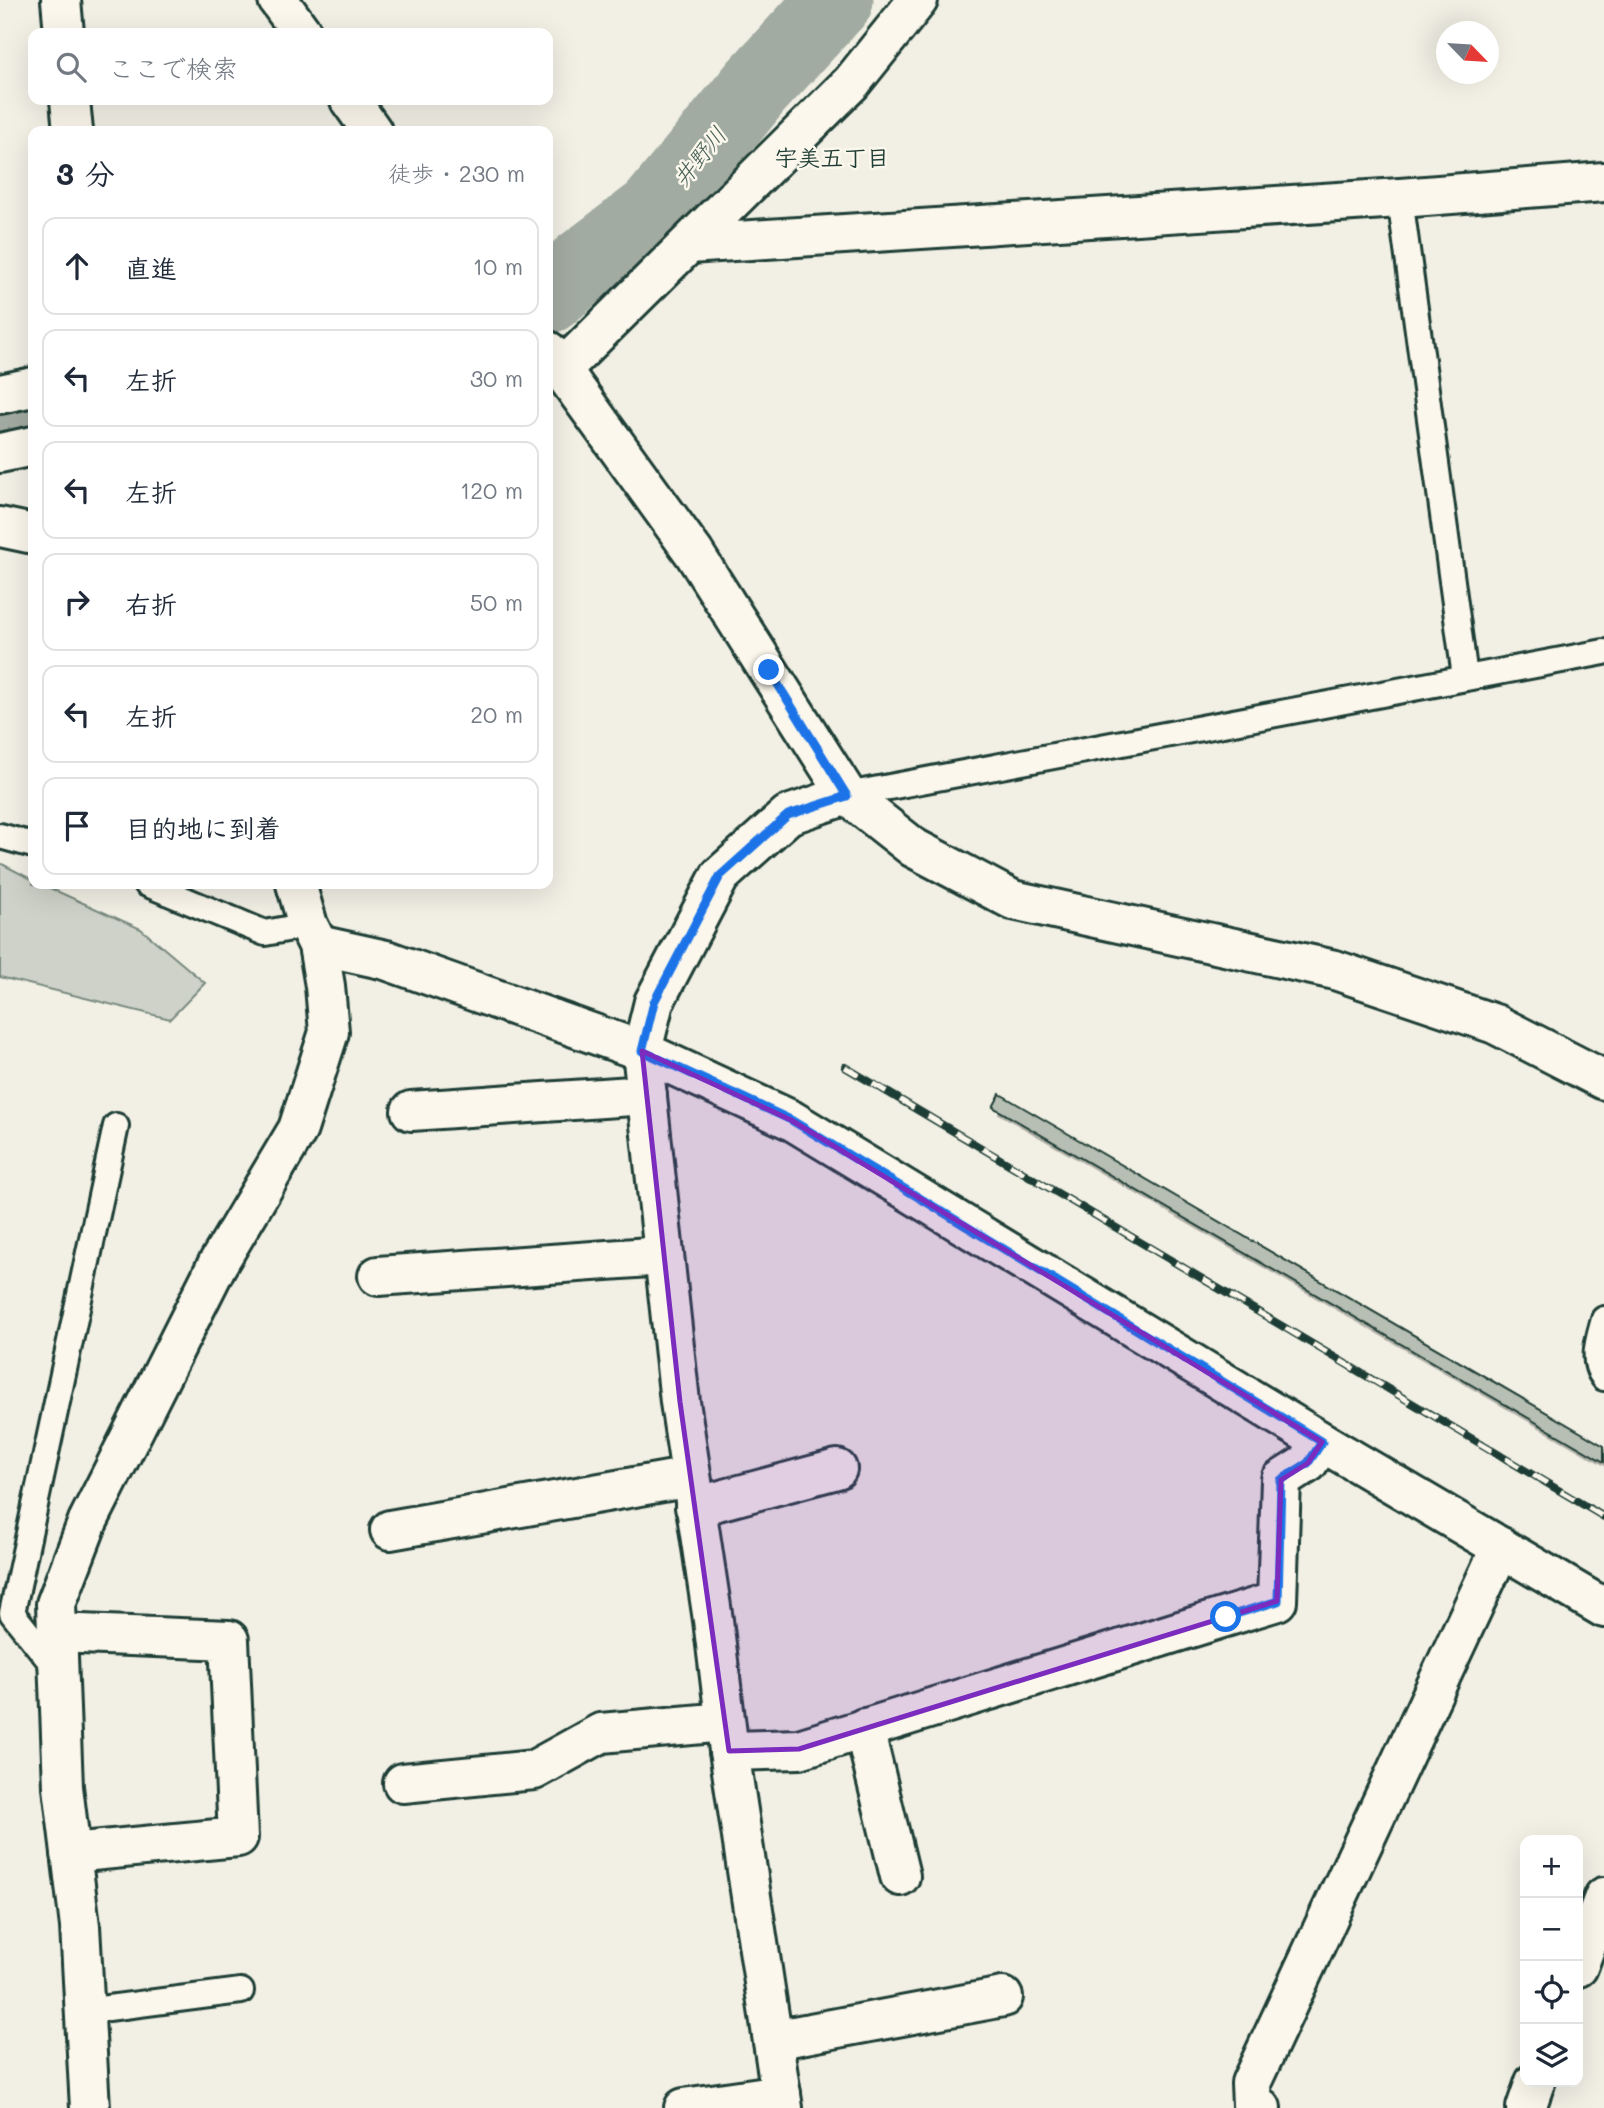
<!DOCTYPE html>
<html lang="ja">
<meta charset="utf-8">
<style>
body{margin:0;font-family:Mali,"Klee One",sans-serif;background:#f2f2f3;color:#1f2937}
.controls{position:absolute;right:21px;bottom:21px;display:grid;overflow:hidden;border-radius:14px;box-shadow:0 7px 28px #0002}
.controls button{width:63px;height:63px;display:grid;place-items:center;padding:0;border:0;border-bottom:2px solid #e0e1e3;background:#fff;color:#1f2937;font:35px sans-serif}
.compass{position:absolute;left:1436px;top:21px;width:63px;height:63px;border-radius:50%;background:#fff;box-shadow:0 7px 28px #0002;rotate:115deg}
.stop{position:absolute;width:21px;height:21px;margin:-16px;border:5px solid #1a73e8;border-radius:50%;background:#fff}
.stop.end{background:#1a73e8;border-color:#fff;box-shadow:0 2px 7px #0008}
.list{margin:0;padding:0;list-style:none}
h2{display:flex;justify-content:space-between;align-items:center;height:91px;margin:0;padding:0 28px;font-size:30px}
h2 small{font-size:23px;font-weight:400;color:#747a83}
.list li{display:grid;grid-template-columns:46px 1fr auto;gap:21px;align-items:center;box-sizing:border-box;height:98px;margin:0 14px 14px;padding:0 14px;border:2px solid #e0e1e3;border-radius:14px}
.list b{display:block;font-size:26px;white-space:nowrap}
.list em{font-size:23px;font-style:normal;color:#747a83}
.icon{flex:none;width:38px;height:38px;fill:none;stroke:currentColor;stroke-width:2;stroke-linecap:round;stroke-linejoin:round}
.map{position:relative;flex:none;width:1604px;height:2108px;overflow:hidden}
.search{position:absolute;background:#fff;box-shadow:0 7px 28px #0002;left:28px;top:28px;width:525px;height:77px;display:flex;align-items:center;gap:18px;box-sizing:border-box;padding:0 24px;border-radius:14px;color:#747a83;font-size:26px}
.panel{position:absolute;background:#fff;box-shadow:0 7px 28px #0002;left:28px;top:126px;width:525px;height:763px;border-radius:14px}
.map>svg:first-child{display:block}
.green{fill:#cfd2c8;stroke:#77887e;stroke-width:2}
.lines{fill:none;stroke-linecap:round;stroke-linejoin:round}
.river{stroke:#a2aba1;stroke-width:75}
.building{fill:#b7beb3;stroke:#1f3d34;stroke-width:2;filter:url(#shadow)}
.service-casing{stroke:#1f3d34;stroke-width:30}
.minor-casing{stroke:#1f3d34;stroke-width:44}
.tertiary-casing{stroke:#1f3d34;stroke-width:44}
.service{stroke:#fbf7ec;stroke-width:24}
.minor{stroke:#fbf7ec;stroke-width:38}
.tertiary{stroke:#fbf7ec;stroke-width:38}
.rail-casing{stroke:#1f3d34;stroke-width:8}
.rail{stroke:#fbf7ec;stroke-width:5;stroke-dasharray:16;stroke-linecap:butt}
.route{stroke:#1a73e8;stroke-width:9}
.marked{fill:#7b2cbf;fill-opacity:0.2;stroke:#7b2cbf;stroke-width:5;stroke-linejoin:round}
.labels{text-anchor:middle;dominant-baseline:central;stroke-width:5;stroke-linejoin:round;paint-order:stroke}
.water-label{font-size:23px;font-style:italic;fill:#465e55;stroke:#fbf7ec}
.neighbourhood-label{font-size:23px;font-weight:bold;fill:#1f3d34;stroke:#fbf7ec}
</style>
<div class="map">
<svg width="1604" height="2108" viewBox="0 0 1604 2108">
<defs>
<filter id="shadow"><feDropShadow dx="6" dy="6" stdDeviation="0" flood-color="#0004"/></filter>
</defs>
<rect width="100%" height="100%" fill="#f2f0e5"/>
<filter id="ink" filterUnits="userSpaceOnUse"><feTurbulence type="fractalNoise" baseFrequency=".0143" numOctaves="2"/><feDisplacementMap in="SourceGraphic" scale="14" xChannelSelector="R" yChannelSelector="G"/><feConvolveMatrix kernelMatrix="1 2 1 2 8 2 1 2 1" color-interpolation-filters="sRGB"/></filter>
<g filter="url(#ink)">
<polygon class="green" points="0,863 33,880 33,884 41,884 141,929 205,983 170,1019 0,977"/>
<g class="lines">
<g class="river">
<polyline points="548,296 584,265 654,212 756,87 836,0"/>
<polyline points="0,429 33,421"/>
</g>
</g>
<polygon class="building" points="1000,1094 1604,1446 1604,1462 993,1107"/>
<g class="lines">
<defs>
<g id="service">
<polyline points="1400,198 1465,677"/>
<polyline points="847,795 1604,652"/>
<polyline points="0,836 33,845"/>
<polyline points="147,884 265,933 308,925"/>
<path d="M1604,1319C1599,1338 1590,1361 1604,1378"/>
<polyline points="58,1671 12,1613 116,1126"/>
<polyline points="85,2011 241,1991"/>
</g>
<g id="minor">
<polyline points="61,0 64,33"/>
<polyline points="278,0 302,33"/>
<polyline points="70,100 73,131"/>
<polyline points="350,100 372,131"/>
<polyline points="689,244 1400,198 1604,182"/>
<polyline points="562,369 852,82 918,0"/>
<polyline points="0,394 33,387"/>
<polyline points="0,453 33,446"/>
<polyline points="0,527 33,534"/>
<polyline points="318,945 386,960 642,1051 791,1120 1322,1442 1604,1608"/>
<polyline points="411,1111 647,1095"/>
<polyline points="378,1276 664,1256"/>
<polyline points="695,1507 837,1469"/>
<polyline points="390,1530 691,1477"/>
<polyline points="56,1633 229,1640 238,1837 71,1853"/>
<polyline points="864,1728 900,1876"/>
<polyline points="729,1751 799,1749 1277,1601 1281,1480 1308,1463 1322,1442"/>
<polyline points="403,1783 534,1770 601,1733 725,1722"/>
<polyline points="1578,1967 1604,1897"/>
<polyline points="773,2040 1003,1997"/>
<polyline points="90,2108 80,1926 63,1787 56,1604 88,1521 217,1265 298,1129 329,1032 325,986 318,945 308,925 296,884"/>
<polyline points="684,2108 781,2094"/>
<polyline points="783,2108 729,1751 713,1620 680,1402 642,1051 654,1002 720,876 788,815 847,795"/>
<polyline points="1261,2108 1252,2105 1251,2083 1501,1547"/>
<polyline points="1526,2108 1535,2082"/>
</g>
<polyline id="tertiary" points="548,351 694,553 847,795 914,848 1013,900 1335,970 1495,1024 1604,1080"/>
</defs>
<use href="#service" class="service-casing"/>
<use href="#minor" class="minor-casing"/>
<use href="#tertiary" class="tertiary-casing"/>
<use href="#service" class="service"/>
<use href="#minor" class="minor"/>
<use href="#tertiary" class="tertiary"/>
<defs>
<polyline id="rail" points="845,1067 1604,1517"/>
</defs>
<use href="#rail" class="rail-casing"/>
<use href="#rail" class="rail"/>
</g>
</g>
<g class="lines" filter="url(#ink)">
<polyline class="route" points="769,670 847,796 788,815 720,876 654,1002 642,1051 791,1120 1322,1442 1308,1463 1281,1480 1278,1601 1226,1617"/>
</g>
<path class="marked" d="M642,1051L791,1120L1322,1442L1308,1463L1281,1480L1277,1601L799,1749L729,1751L680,1402Z"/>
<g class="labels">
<g class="water-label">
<text transform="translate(699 156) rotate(-51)">井野川</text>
</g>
<g class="neighbourhood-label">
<text x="832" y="157">宇美五丁目</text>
</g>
</g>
</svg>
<div class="controls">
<button>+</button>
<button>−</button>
<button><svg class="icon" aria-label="locate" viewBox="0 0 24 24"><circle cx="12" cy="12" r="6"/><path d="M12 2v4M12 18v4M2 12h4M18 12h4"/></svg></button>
<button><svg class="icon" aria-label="layers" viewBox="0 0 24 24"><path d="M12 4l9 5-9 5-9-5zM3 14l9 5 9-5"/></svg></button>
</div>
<svg class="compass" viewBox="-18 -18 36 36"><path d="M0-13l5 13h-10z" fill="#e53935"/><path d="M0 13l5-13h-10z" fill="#747a83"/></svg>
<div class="stop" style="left:1226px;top:1617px"></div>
<div class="stop end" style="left:769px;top:670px"></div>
<div class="search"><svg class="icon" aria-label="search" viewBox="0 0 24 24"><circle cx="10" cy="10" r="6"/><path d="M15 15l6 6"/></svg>ここで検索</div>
<section class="panel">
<h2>3 分<small>徒歩 · 230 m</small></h2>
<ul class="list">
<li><svg class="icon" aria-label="ahead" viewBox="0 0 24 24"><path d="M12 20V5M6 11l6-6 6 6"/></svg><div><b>直進</b></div><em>10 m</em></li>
<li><svg class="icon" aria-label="left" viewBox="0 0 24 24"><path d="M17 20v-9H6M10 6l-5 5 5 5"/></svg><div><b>左折</b></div><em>30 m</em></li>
<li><svg class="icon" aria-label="left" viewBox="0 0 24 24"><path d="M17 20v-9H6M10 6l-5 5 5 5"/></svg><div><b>左折</b></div><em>120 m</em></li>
<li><svg class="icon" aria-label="right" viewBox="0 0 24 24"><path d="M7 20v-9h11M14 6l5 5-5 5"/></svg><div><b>右折</b></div><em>50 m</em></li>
<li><svg class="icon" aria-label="left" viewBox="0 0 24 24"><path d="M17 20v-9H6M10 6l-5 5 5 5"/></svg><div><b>左折</b></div><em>20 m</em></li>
<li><svg class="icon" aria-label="arrive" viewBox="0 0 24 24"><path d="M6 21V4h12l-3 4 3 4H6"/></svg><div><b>目的地に到着</b></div></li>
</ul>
</section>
</div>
